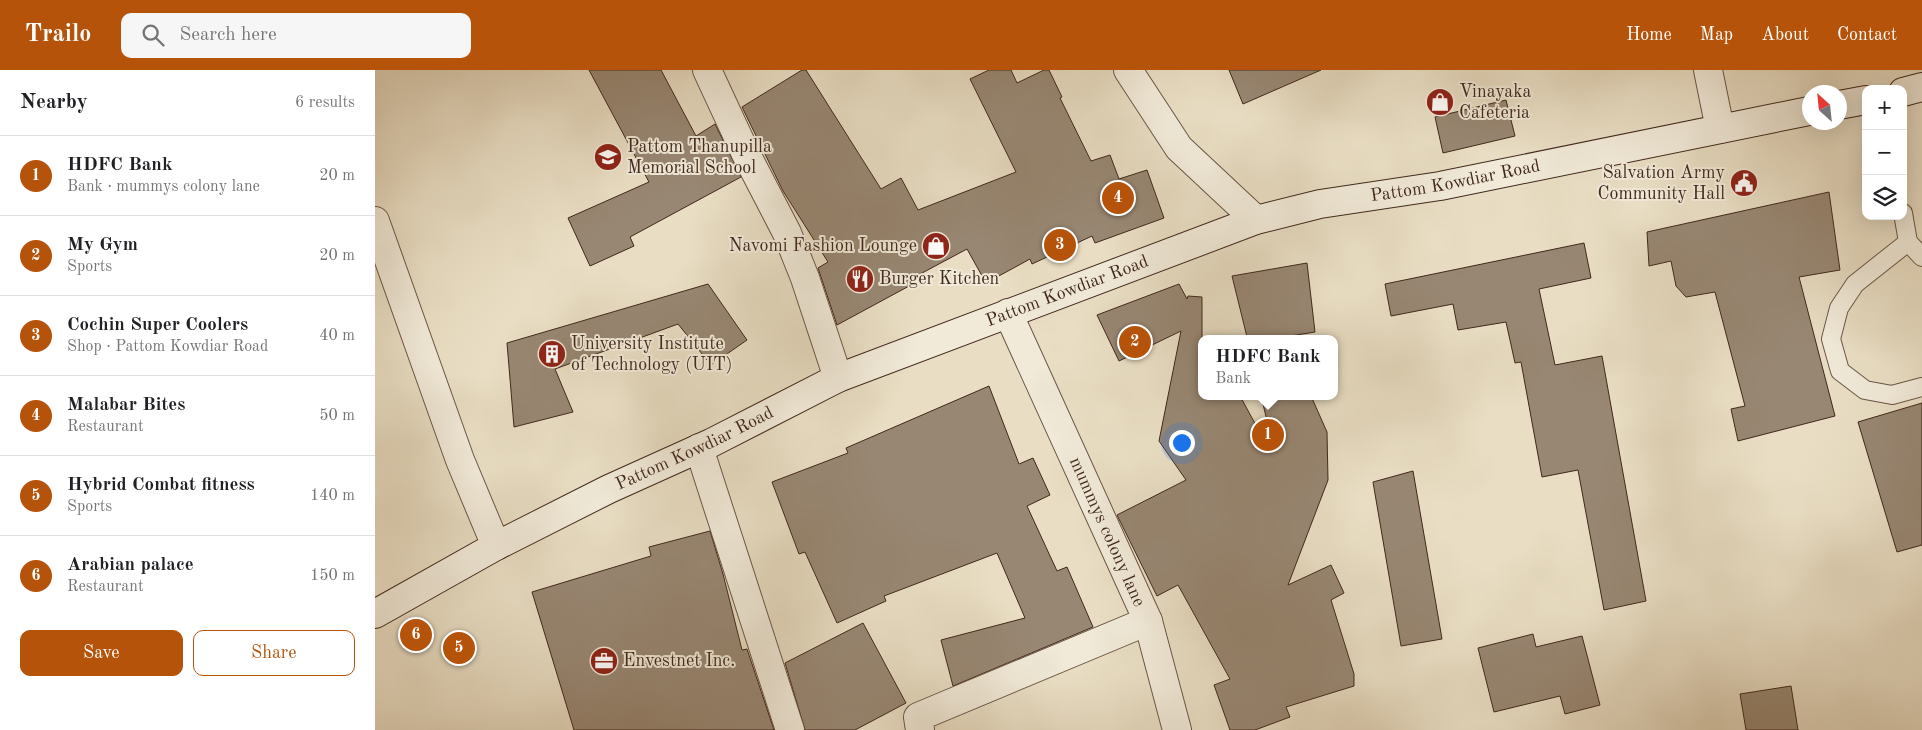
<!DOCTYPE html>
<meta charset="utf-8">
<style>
body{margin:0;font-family:"Old Standard TT",serif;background:#f6f6f6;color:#202124}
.controls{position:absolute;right:15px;top:15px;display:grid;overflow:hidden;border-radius:10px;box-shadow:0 5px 20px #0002}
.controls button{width:45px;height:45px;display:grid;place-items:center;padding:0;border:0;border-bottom:1px solid #e0e0e0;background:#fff;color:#202124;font:25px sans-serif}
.compass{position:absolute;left:1427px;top:15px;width:45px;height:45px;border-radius:50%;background:#fff;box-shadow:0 5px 20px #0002;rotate:333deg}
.you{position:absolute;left:806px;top:372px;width:18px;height:18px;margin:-12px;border:4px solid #fff;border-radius:50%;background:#1a73e8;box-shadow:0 0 0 8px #1a73e833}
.badge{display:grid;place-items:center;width:32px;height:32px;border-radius:50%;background:#b45309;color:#fff;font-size:16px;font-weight:700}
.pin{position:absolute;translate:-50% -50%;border:2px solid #fff;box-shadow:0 1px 5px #0006}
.popup{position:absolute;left:823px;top:265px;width:140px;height:65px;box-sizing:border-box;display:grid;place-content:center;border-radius:10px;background:#fff;filter:drop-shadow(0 1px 4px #0005);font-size:16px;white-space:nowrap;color:#757577}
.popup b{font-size:19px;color:#202124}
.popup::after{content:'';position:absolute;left:50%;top:100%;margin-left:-10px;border:10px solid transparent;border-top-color:#fff}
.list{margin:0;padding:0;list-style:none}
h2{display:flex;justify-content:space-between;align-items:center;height:65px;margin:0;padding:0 20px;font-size:21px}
h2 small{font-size:16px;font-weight:400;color:#757577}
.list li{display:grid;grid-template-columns:32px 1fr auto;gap:15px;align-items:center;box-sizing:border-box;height:80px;padding:0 20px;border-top:1px solid #e0e0e0}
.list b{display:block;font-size:19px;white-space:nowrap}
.list p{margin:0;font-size:16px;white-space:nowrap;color:#757577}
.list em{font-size:16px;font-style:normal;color:#757577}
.actions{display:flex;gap:10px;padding:15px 20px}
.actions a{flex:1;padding:11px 0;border:1px solid #b45309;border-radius:10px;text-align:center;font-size:18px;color:#b45309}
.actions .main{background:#b45309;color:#fff}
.icon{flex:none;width:28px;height:28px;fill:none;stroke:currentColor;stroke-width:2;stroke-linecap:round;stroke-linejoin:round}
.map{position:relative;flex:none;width:1547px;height:660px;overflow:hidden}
header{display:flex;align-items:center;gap:30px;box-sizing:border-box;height:70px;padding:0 25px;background:#b45309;color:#fff}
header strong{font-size:24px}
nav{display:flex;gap:28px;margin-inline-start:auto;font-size:18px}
.search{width:350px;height:45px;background:#f6f6f6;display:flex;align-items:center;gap:12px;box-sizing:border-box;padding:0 18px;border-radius:10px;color:#757577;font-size:19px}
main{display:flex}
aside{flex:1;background:#fff}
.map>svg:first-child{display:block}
.building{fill:#988773;stroke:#41281c}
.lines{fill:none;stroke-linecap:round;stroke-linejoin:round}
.lane-casing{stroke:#6b5646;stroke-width:20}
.street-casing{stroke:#6b5646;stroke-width:30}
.secondary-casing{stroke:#41281c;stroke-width:30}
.lane{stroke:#f1ead9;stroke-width:18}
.street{stroke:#f1ead9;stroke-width:28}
.secondary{stroke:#f1ead9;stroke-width:28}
.labels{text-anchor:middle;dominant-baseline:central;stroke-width:4;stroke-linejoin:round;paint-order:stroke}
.poi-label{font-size:18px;fill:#41281c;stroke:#f1ead9;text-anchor:start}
.street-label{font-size:18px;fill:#41281c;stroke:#f1ead9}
</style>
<header>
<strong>Trailo</strong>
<div class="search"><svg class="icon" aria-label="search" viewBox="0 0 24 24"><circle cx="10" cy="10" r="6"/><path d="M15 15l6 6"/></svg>Search here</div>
<nav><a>Home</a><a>Map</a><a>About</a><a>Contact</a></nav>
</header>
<main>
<aside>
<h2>Nearby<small>6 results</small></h2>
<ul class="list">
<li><span class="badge">1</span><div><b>HDFC Bank</b><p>Bank · mummys colony lane</p></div><em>20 m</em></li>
<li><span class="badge">2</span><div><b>My Gym</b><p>Sports</p></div><em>20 m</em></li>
<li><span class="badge">3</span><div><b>Cochin Super Coolers</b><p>Shop · Pattom Kowdiar Road</p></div><em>40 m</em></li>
<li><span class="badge">4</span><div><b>Malabar Bites</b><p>Restaurant</p></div><em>50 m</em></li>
<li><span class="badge">5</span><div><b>Hybrid Combat fitness</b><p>Sports</p></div><em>140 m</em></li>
<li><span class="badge">6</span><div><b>Arabian palace</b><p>Restaurant</p></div><em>150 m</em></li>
</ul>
<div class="actions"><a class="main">Save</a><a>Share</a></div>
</aside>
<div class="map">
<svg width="1547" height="660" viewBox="0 0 1547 660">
<rect width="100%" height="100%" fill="#e9dec4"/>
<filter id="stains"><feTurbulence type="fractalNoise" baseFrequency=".004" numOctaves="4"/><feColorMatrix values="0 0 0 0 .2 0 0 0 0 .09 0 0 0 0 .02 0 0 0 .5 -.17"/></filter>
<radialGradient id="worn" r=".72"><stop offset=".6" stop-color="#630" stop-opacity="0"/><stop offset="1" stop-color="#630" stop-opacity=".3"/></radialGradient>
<g class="building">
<polygon points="214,0 286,0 321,66 340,54 366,107 255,167 259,176 215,196 193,148 274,112"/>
<polygon points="427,0 431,0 506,119 526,108 543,140 641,102 595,9 614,0 636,0 642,13 669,0 674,0 687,27 685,28 716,91 735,85 744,109 772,100 789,148 720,173 717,166 657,194 655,189 611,213 592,179 534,210 536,215 462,255 443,198 453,192 408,121 367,37"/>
<polygon points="854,0 946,0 868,34"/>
<polygon points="1131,30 1140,66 1068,83 1060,47"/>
<polygon points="1454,122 1465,200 1424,207 1460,346 1363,371 1356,339 1370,336 1340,222 1311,227 1301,216 1296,191 1274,196 1272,162"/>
<polygon points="1209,173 1216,208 1164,219 1180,295 1227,286 1271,531 1229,540 1203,400 1167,407 1146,292 1140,293 1131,252 1083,260 1078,234 1016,246 1010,214"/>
<polygon points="932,193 940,262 903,268 872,267 857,206"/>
<polygon points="333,214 372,270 336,295 303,254 180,299 198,342 139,357 132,273"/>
<polygon points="804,214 812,229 813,226 827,227 827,326 865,326 895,381 899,379 886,326 936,326 952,362 953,410 913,515 956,495 969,523 956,530 979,604 979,616 911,637 915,647 880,660 855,660 839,615 855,609 803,515 782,526 742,445 811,410 784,371 806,261 744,291 722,245"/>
<polygon points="614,316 644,394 658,388 675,425 652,436 682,501 692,497 718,557 578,616 566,570 650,548 622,483 509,526 511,531 462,553 430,482 424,484 397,412 473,383 471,378"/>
<polygon points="1547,333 1547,475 1522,482 1483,352"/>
<polygon points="1038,401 1067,569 1026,576 998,412"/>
<polygon points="335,461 348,504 367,580 372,579 399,660 199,660 157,522 276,486 274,477"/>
<polygon points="488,553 531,633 480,660 430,660 410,593"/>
<polygon points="1158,564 1161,577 1207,566 1225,635 1190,644 1185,626 1119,642 1103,578"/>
<polygon points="1416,616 1423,660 1371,660 1365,624"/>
</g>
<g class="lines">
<defs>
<g id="lane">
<polyline points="1528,143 1533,172 1547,187"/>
<polyline points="1533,172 1480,214 1464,238 1456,269 1465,301 1490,320 1517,325 1547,317"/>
</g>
<g id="street">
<polyline points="332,0 371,84 412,163 430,208 463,308"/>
<polyline points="753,0 804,78 881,150"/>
<polyline points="1333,0 1345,59"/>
<polyline points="0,151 85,390 121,476"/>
<polyline points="324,378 415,660"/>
<polyline points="773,551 802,660"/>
<polyline points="545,660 543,647 773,551 633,243"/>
</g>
<g id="secondary">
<polyline points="1528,22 1547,17"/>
<polyline points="1464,35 1491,30"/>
<path id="s1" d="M0,544L121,476L234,419L336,373L463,308L881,150L945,134L1065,116L1434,41"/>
</g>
</defs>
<use href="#lane" class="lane-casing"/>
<use href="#street" class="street-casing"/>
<use href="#secondary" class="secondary-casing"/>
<use href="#lane" class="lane"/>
<use href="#street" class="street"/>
<use href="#secondary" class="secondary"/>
</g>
<defs>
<symbol id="shop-disc" viewBox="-11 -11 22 22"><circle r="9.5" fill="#8f2418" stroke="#f1ead9"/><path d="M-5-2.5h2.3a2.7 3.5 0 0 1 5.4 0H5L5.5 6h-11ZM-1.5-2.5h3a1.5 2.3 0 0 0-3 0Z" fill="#fff"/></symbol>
<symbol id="school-disc" viewBox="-11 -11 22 22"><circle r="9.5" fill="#8f2418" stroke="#f1ead9"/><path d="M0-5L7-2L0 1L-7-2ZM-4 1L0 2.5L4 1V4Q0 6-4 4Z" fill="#fff"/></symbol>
<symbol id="civic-disc" viewBox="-11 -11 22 22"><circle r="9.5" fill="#8f2418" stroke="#f1ead9"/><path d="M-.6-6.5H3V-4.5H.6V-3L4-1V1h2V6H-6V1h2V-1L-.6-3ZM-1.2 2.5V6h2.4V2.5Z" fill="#fff"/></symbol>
<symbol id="restaurant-disc" viewBox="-11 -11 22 22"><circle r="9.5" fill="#8f2418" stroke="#f1ead9"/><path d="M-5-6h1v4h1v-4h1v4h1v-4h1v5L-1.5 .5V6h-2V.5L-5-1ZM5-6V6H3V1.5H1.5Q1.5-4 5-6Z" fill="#fff"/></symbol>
<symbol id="building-disc" viewBox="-11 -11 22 22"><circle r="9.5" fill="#8f2418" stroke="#f1ead9"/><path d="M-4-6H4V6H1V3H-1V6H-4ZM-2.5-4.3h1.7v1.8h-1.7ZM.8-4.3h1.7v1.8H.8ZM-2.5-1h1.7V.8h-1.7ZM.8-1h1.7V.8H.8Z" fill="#fff"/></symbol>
<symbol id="office-disc" viewBox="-11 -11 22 22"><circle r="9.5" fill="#8f2418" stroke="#f1ead9"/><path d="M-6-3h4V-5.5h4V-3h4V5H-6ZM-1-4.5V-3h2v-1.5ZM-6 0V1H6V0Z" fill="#fff"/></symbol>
</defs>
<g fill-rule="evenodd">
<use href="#shop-disc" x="1049" y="16" width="32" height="32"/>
<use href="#school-disc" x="217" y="71" width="32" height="32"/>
<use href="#civic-disc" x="1353" y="97" width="32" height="32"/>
<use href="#shop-disc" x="545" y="160" width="32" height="32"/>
<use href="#restaurant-disc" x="469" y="193" width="32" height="32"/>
<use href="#building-disc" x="161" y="268" width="32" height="32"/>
<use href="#office-disc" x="213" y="575" width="32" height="32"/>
</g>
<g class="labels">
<g class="poi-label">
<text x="1084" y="22">Vinayaka<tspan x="1084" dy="21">Cafeteria</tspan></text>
<text x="252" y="77">Pattom Thanupilla<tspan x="252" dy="21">Memorial School</tspan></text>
<text x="1350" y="103" text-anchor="end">Salvation Army<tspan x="1350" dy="21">Community Hall</tspan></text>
<text x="542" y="176" text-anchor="end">Navomi Fashion Lounge</text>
<text x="504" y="209">Burger Kitchen</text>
<text x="196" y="274">University Institute<tspan x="196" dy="21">of Technology (UIT)</tspan></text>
<text x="248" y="591">Envestnet Inc.</text>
</g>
<g class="street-label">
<text stroke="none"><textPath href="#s1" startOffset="1170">Pattom Kowdiar Road</textPath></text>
<text stroke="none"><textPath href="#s1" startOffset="765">Pattom Kowdiar Road</textPath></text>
<text stroke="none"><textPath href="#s1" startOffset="360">Pattom Kowdiar Road</textPath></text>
<text transform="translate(732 462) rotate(66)">mummys colony lane</text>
</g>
</g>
<rect width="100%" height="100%" filter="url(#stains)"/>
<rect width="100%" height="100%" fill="url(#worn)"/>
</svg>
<div class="controls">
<button>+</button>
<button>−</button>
<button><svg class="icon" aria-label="layers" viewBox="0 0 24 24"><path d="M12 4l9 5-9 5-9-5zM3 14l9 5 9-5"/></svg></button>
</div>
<svg class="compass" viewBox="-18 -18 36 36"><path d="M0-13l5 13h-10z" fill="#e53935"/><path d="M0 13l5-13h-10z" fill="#757577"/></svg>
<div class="you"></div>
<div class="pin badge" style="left:893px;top:365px">1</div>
<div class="popup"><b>HDFC Bank</b>Bank</div>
<div class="pin badge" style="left:760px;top:272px">2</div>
<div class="pin badge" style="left:685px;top:175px">3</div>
<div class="pin badge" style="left:743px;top:128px">4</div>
<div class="pin badge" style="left:84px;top:578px">5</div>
<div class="pin badge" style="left:41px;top:565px">6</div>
</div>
</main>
